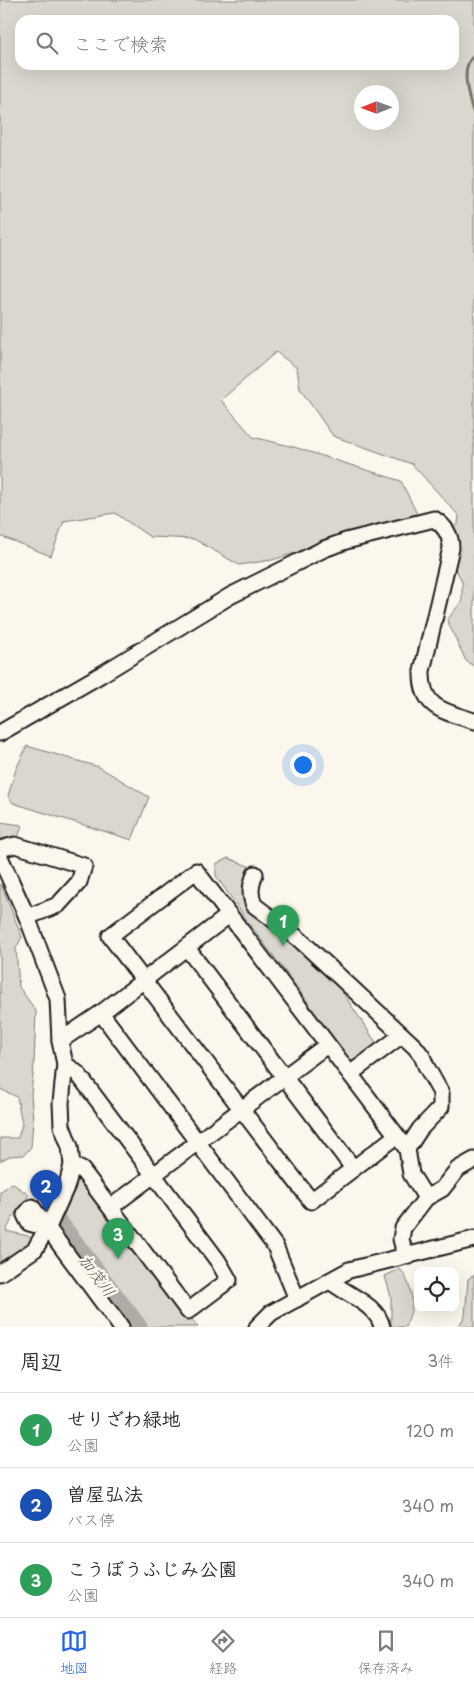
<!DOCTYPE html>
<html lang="ja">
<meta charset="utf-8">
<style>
body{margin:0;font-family:"Playpen Sans","Klee One",sans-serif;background:#f2f2f3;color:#2b2b33}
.controls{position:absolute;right:15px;bottom:15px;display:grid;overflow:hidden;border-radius:10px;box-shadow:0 5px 20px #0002}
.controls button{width:45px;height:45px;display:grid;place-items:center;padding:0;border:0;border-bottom:1px solid #e1e1e2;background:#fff;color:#2b2b33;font:25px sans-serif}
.compass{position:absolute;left:354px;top:85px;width:45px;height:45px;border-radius:50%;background:#fff;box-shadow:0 5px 20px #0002;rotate:269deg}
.you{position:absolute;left:302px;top:764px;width:18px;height:18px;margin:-12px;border:4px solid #fff;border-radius:50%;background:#1a73e8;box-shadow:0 0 0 8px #1a73e833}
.badge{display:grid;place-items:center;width:32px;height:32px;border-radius:50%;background:#2563eb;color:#fff;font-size:16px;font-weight:700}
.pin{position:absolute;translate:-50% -41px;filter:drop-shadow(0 1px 2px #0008)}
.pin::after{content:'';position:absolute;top:26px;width:18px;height:15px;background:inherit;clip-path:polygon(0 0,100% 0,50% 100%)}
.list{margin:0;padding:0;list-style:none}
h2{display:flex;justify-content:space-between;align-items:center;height:65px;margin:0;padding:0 20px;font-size:21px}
h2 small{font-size:16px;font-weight:400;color:#7c7c81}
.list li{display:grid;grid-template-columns:32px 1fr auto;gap:15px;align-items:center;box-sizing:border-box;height:75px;padding:0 20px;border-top:1px solid #e1e1e2}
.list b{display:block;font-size:19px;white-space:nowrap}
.list p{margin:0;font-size:16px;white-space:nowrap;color:#7c7c81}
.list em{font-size:16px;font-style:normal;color:#7c7c81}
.icon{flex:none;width:28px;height:28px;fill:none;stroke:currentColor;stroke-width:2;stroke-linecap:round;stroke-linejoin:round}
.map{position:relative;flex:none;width:474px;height:1327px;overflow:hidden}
.search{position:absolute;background:#fff;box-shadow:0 5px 20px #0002;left:15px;right:15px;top:15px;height:55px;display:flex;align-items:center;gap:12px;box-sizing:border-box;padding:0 18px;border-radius:15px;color:#7c7c81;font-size:19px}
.sheet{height:290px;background:#fff}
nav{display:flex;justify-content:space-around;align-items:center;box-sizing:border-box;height:70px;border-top:1px solid #e1e1e2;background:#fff;font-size:14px;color:#7c7c81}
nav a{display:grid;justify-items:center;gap:2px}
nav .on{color:#2563eb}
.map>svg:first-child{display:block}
.green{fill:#dad7ce;stroke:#7b7a75;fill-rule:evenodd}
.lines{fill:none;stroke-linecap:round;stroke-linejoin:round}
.stream{stroke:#74726e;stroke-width:3}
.river{stroke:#afaca5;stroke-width:19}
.minor-casing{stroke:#1c1c1c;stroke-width:19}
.minor{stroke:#fbf7ec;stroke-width:15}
.labels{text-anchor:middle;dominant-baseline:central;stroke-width:5;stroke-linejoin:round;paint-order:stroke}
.water-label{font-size:16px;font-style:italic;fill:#575653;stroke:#fbf7ec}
</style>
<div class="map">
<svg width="474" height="1327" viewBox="0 0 474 1327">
<rect width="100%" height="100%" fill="#fbf7ec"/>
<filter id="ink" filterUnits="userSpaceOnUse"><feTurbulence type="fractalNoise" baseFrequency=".02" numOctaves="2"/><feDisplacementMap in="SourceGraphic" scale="10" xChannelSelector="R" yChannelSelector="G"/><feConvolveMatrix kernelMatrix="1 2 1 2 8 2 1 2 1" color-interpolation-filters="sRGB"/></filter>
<g filter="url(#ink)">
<g class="green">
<path d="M0,0H474V666L466,661L447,620L462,601V581L449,557L446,532L458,524L459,516L412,464L333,436L300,389L297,368L276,352L221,400L253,437L294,447L401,481L418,516L272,560L239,565L194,539L150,537L115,513L64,521L51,556L0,536ZM20,20H454V65H20ZM362,92H392V122H362Z"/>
<polygon points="27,746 99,767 149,797 132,840 13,803 8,796 16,769"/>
<polygon points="0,822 22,825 17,841 0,841"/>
<polygon points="228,858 256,869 249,896 325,966 379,1047 351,1065 302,994 251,926 216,876 216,864"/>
<polygon points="0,884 1,884 22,937 16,948 19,987 36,1011 34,1064 31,1094 33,1121 31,1147 24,1155 10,1156 0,1161 0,1138 18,1138 22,1124 17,1097 0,1089"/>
<polygon points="79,1171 198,1327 142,1327 59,1216"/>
<polygon points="12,1183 29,1195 14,1215 6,1231 28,1236 32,1239 27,1250 0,1268 0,1192"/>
<path d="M400,1269C406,1274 413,1294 412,1303C412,1311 408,1320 405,1327H391V1297L385,1276Z"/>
<polygon points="474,1275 474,1327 458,1327 465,1316 468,1279"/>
</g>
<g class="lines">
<path class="stream" d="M474,56C459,66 469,100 474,114"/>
<polyline class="river" points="59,1223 138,1327"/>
<defs>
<g id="minor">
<path d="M0,733L102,674L230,596L324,549L346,541L434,519C445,526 451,535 451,548L422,671C421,709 444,711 474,721"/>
<polyline points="0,849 15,845 84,866 79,882 58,905 27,917"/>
<polyline points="0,857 27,917 58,999 60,1041 65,1064 61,1103 62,1126 70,1147 72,1165 67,1185 50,1223 35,1249 0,1273"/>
<path d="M255,874C251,885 249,893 254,905L299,939L415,1047L422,1056L426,1066L441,1093V1107L420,1129L407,1149L411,1174L426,1198"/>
<polyline points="187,948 353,1168"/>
<polyline points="101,1013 275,1246 297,1299"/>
<polyline points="60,1041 101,1013 229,915"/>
<polyline points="65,1064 78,1074 218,1261 229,1280 188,1311 82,1170 72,1165"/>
<polyline points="350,1074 402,1035"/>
<polyline points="396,1136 311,1201 110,936 196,871 407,1149"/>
<polyline points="111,1207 327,1045"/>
<polyline points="48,1228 29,1223 25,1215 32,1207 121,1327"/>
<polyline points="409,1256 403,1247 401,1239 403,1228 426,1198 442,1189 458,1169 474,1160"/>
<path d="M330,1281C347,1295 378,1305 382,1327"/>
<polyline points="257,1327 271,1313 349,1270 474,1239"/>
</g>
</defs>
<use href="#minor" class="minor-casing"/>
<use href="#minor" class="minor"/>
</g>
</g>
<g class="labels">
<g class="water-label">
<text transform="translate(98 1275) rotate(53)">加茂川</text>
</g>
</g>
</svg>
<div class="controls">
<button><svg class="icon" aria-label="locate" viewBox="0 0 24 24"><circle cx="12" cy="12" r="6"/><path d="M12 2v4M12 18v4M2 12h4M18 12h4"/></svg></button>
</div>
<svg class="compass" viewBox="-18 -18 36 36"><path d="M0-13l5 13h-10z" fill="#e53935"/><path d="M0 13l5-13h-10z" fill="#7c7c81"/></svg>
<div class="you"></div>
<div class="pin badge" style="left:283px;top:946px;background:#2e9e5b">1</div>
<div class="pin badge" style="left:46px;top:1211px;background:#1a4fb4">2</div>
<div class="pin badge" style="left:118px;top:1259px;background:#2e9e5b">3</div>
<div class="search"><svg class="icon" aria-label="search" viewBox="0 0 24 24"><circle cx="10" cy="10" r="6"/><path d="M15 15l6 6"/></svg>ここで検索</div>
</div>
<section class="sheet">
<h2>周辺<small>3件</small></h2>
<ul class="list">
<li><span class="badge" style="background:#2e9e5b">1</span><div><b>せりざわ緑地</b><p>公園</p></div><em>120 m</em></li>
<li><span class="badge" style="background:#1a4fb4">2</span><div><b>曽屋弘法</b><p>バス停</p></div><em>340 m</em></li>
<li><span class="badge" style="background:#2e9e5b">3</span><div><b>こうぼうふじみ公園</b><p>公園</p></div><em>340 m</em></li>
</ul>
</section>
<nav>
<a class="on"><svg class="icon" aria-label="map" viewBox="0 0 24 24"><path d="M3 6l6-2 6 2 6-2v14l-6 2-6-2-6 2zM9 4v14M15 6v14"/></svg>地図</a>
<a><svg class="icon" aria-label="directions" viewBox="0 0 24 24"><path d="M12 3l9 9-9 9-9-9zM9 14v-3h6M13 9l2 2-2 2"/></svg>経路</a>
<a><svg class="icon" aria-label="saved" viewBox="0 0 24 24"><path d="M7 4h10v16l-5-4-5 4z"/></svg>保存済み</a>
</nav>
